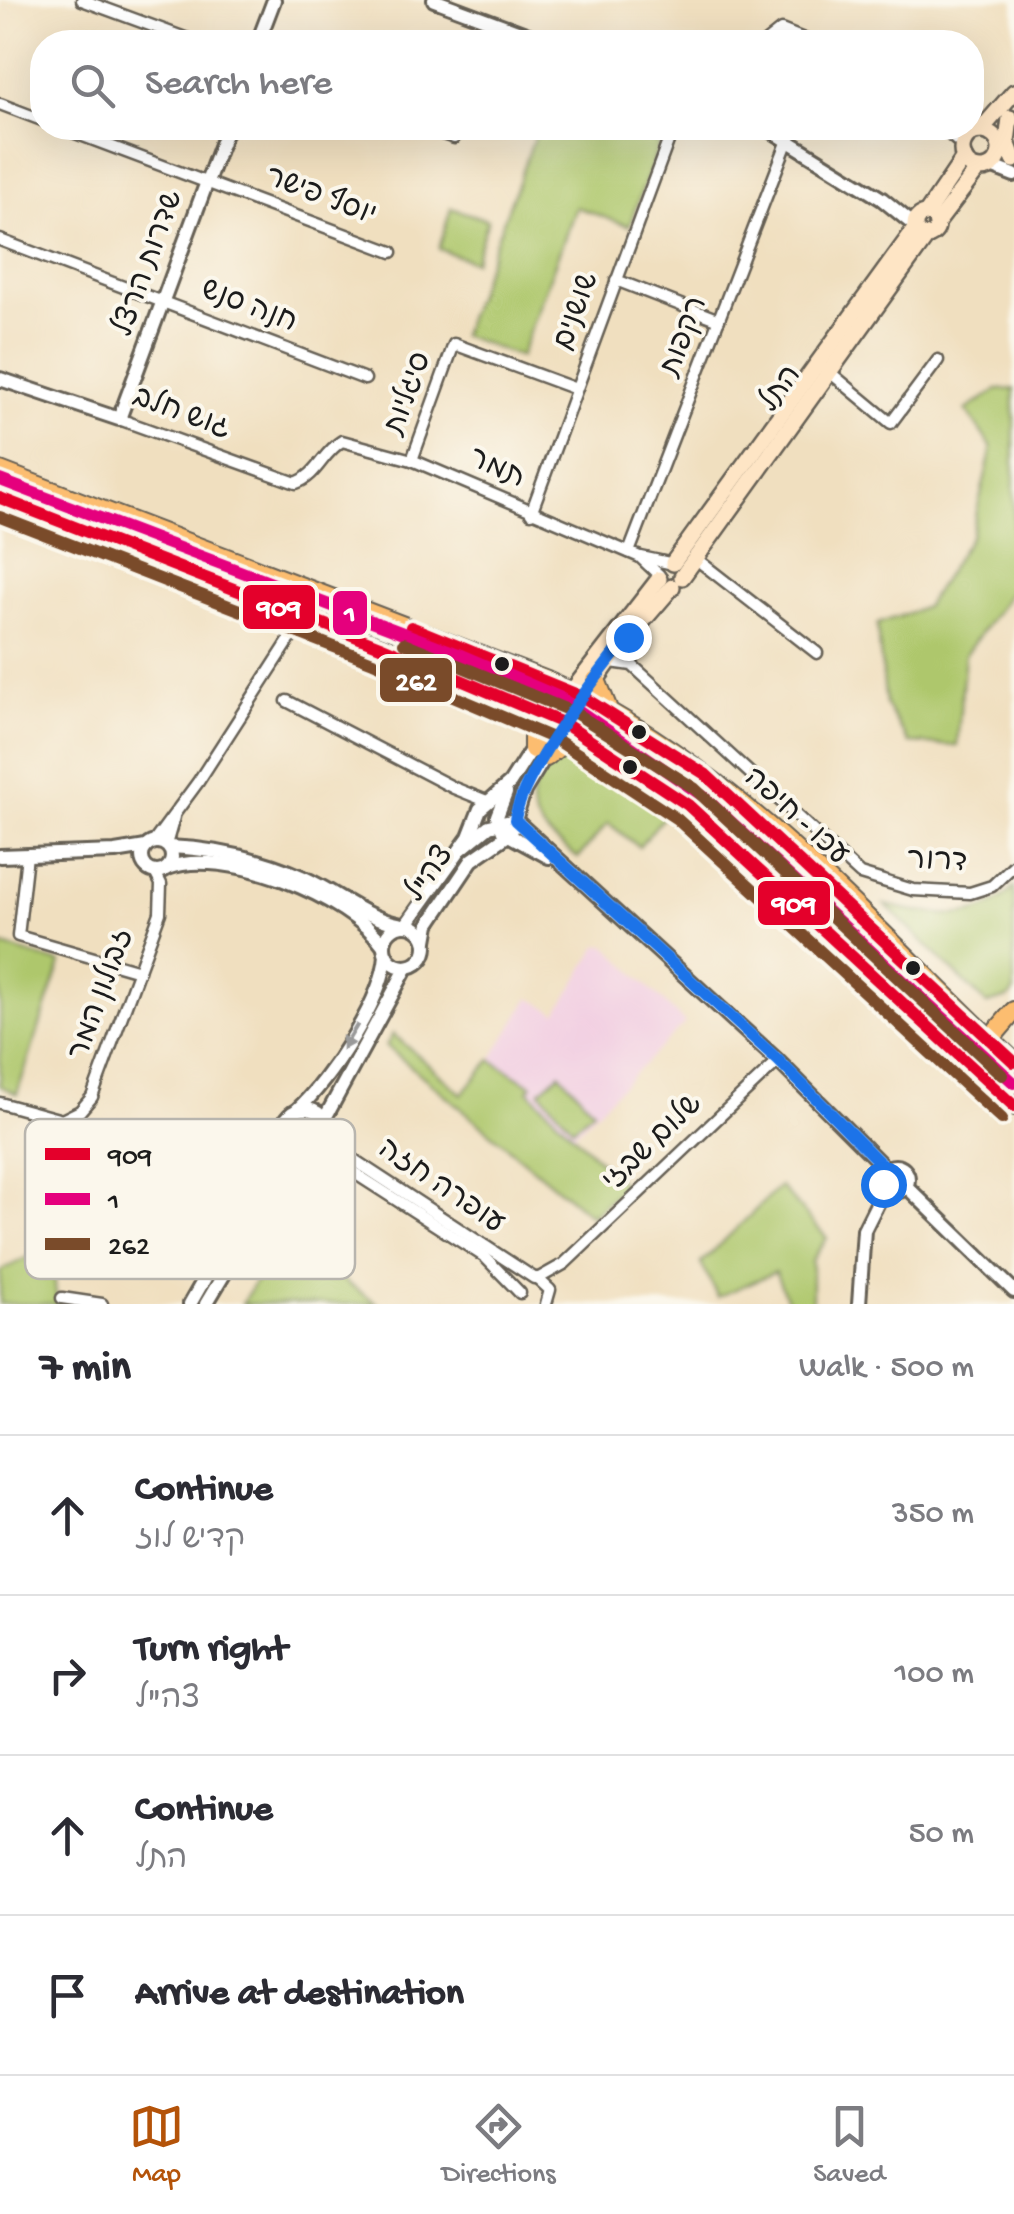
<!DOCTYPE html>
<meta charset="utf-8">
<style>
body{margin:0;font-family:"Gochi Hand","Playpen Sans Hebrew",sans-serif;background:#f2f2f3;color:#2b2b33}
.stop{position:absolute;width:30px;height:30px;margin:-22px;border:8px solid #1a73e8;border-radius:50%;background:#fff}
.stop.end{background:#1a73e8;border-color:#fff;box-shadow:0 2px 10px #0008}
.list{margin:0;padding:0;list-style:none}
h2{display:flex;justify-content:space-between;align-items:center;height:130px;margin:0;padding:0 40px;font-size:42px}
h2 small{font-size:32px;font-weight:400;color:#7c7c81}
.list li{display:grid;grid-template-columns:65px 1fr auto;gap:30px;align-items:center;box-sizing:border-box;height:160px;padding:0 40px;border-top:2px solid #e1e1e2}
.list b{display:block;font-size:38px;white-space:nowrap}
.list p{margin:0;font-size:32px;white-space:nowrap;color:#7c7c81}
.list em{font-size:32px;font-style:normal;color:#7c7c81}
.icon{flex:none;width:55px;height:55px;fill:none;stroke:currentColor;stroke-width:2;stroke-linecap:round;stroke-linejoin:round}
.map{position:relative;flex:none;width:1014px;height:1304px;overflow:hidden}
.search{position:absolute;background:#fff;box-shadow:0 10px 40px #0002;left:30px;right:30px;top:30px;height:110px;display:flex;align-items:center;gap:25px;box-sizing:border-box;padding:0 35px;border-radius:40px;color:#7c7c81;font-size:38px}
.sheet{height:770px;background:#fff}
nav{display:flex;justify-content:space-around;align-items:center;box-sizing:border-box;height:140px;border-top:2px solid #e1e1e2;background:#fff;font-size:28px;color:#7c7c81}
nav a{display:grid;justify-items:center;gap:5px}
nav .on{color:#b45309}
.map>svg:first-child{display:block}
.built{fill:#f2cfe2}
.green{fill:#aec76c;stroke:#657244;stroke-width:2.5}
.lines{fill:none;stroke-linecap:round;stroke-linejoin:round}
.minor-casing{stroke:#666055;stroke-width:15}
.tertiary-casing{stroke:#666055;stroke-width:18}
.secondary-casing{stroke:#666055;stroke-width:20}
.trunk-casing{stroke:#666055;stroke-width:22}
.minor{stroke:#fff;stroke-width:10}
.tertiary{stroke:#fff;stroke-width:12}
.secondary{stroke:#fee5c5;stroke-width:15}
.trunk{stroke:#fcbd6f;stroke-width:18}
.bus-1-casing{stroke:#fbf7ec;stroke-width:20}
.bus-2-casing{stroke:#fbf7ec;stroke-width:20}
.bus-3-casing{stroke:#fbf7ec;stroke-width:20}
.bus-1{stroke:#e4002b;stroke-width:12}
.bus-2{stroke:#e5007d;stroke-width:12}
.bus-3{stroke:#7a4b2a;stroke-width:12}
.oneway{fill:#999}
.route{stroke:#1a73e8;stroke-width:12}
.bus-dot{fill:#1c1c1c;stroke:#fbf7ec;stroke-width:4}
.labels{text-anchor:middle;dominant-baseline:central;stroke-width:8;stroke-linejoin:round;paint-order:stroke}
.street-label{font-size:30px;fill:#1c1c1c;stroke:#fbf7ec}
.key{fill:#fbf7ec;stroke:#b8b5ae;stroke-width:2.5}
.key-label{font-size:28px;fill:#1c1c1c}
.line-badge{stroke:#fbf7ec;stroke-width:4}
.badge-label{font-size:28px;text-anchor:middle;font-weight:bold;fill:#fff}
</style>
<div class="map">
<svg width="1014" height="1304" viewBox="0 0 1014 1304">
<rect width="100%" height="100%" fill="#fbf7ec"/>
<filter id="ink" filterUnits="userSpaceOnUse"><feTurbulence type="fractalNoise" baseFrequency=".01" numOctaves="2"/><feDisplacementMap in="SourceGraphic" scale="20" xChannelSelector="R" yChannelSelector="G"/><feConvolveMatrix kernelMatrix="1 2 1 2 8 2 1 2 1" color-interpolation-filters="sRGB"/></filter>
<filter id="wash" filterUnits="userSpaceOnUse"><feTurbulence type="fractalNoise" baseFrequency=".0048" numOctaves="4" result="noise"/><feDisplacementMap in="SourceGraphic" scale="40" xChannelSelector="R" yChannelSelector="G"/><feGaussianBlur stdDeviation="2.25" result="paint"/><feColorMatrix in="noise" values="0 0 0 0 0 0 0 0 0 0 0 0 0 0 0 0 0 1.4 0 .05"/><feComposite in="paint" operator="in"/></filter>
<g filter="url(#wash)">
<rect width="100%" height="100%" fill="#f0dfbf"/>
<polygon class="built" points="606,945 685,1023 572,1136 527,1090 531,1086 491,1060 530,998 557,1013 598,946"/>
<g class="green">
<polygon points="538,128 618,128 660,143 629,226 576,207 520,357 461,335"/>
<polygon points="451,208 488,220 474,262 439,249"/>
<polygon points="1014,389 1014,587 965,655 957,746 909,743 886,705 877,624 925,607 971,536 992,448 966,410 997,390"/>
<path d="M581,748L606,756L673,805L639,847L608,823L578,858C565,847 545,835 537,820C519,789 553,755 581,748Z"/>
<path d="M1014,887V991L1009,998L987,1004L885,905C932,914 980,927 1014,887Z"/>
<polygon points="0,945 61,963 17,1094 0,1086"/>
<polygon points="393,1034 462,1094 491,1060 532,1085 528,1090 625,1186 591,1216 386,1046"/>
<polygon points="560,1073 593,1110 573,1128 540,1091"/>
<polygon points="780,1186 827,1238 812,1260 812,1304 789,1304 775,1272 718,1297 701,1263"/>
<path d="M70,1236C58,1259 51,1272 57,1298L83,1304H0V1271Z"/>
<polygon points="280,1237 378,1304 242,1304"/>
</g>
</g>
<g filter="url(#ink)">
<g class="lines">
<defs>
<g id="minor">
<polyline points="82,0 196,42"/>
<polyline points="766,42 781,30 811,42"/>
<polyline points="0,104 42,120"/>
<polyline points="62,128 392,252"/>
<polyline points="425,128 454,138"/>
<polyline points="942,128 963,146"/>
<polyline points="949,132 969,136"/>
<polyline points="0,240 365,379"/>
<polyline points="616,280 719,320"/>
<polyline points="826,369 891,423 938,360"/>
<path d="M119,419L296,483C318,475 322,453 342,441L412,460L640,557L659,575"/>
<polyline points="412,460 454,344 576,389"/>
<polyline points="531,513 673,128"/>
<polyline points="629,552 788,140"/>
<polyline points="641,557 669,563"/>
<polyline points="695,558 817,653"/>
<polyline points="611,662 632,665 860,874 913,890 970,893 992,886 1014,865"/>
<polyline points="287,701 454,788 489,802"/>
<polyline points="153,843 198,782 294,633"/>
<polyline points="166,845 174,817"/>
<polyline points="27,855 18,936 139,971"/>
<polyline points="0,1103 62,1120 80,1111 92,1097 160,913 161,884 155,872"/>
<polyline points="327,1130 348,1156 534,1278"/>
<polyline points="313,1152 339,1163 485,1257 520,1293"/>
<polyline points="537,1278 550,1290 546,1304"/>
<polyline points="539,1278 564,1264 778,1061"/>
<polyline points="62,1298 102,1304"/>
</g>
<g id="tertiary">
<polyline points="434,0 547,42"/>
<polyline points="258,42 274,0"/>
<polyline points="767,128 882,199 914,225"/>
<polyline points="991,166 1014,175"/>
<polyline points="0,379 119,419 227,128"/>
<polyline points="506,793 497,816 503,832 549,857"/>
<circle cx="157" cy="857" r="15"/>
<path d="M169,847C217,849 260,858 304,878C339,894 364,918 402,925"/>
<polyline points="461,849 489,826 515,820 778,1061 886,1169"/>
<polyline points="0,856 115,852 146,847"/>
<path d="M167,868C224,846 349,896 384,946"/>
<circle cx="405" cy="946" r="21"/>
<polyline points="406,925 469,837 480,809 510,783 552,717"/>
<polyline points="426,941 429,924 472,860 511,833 524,791 565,724"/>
<circle cx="305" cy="1131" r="22"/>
<path d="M297,1110C329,1080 383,1000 386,955"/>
<polyline points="324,1120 407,967"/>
<circle cx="895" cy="1179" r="13"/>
<polyline points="906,1186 1014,1291"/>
<polyline points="190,1304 284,1140"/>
<polyline points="206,1304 272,1194 310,1153"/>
<polyline points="859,1304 864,1230 885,1188"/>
</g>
<g id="secondary">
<polyline points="1010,118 1007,142 1014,160"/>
<polyline points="980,131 1014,92"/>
<circle cx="981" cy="150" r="19"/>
<circle cx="926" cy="225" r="11"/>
<polyline points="926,214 964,158"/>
<polyline points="937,223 978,169"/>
<polyline points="673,563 915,229"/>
<polyline points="682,577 927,236"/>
<polyline points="552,717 659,579"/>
<polyline points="565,724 616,652 672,587"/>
</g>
<g id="trunk">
<path d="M0,471L547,681C732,761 869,926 1014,1062"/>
<polyline points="0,498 380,646 565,724 688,805 1014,1106"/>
<polyline points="596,680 607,707"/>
<polyline points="517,707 533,725 533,749"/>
<polyline points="546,757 564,742 589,741"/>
<polyline points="977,1070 990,1039 1014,1011"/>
</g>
</defs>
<use href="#minor" class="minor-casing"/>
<use href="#tertiary" class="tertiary-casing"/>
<use href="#secondary" class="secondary-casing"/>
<use href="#trunk" class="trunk-casing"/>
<use href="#minor" class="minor"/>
<use href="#tertiary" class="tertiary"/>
<use href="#secondary" class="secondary"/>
<use href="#trunk" class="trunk"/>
<defs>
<g id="bus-1">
<polyline points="0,498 380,646 565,724 688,805 1014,1106"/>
<polyline points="411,627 583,697 705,774 1014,1062"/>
</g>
<polyline id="bus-2" points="0,480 456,653 559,697 703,796 1014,1083"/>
<g id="bus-3">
<polyline points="0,517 373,662 557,740 677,819 1002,1119"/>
<polyline points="404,643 575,713 694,788 1002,1075"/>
</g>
</defs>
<use href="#bus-1" class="bus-1-casing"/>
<use href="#bus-2" class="bus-2-casing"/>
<use href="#bus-3" class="bus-3-casing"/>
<use href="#bus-1" class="bus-1"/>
<use href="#bus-2" class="bus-2"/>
<use href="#bus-3" class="bus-3"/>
</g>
<defs><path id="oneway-solid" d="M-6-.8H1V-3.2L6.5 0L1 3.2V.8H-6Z" transform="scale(2.5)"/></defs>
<use class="oneway" href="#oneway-solid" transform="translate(350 1037) rotate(121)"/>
</g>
<g class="lines" filter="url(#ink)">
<path class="route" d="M628,637C597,675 521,773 515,820L778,1060L886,1169L883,1184"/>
</g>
<g class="bus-dot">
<circle cx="502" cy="664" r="9"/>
<circle cx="639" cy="732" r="9"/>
<circle cx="630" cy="767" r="9"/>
<circle cx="913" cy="968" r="9"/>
</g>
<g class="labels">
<g class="street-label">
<text transform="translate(320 198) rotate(21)">יוסף פישר</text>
<text transform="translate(150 264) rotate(-70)">שדרות הרצל</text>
<text transform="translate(248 308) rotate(21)">חנה סנש</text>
<text transform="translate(578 312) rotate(-70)">שושנים</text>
<text transform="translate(686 337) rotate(-69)">רקפות</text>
<text transform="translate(782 390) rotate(-54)">התל</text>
<text transform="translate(410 394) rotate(-70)">סיגליות</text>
<text transform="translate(181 415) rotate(20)">גוש חלב</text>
<text transform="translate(496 470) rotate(24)">תמר</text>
<text transform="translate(795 818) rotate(42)">עכו - חיפה</text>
<text transform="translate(937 863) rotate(3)">דרור</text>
<text transform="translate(431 875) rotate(-55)">צה"ל</text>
<text transform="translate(103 995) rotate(-70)">זבולון המר</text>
<text transform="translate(654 1144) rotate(-44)">שלום שבזי</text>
<text transform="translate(440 1188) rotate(34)">עופרה חזה</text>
</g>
</g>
<rect x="25" y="1119" width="330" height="160" rx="15" class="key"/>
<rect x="45" y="1148" width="45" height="12" fill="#e4002b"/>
<rect x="45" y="1193" width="45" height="12" fill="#e5007d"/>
<rect x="45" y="1238" width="45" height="12" fill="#7a4b2a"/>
<g class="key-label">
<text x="108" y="1164">909</text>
<text x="108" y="1209">1</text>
<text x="108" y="1254">262</text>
</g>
<g class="line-badge">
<rect x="241" y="583" width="76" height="48" rx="10" fill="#e4002b"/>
<rect x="331" y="589" width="38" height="48" rx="10" fill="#e5007d"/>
<rect x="378" y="656" width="76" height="48" rx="10" fill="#7a4b2a"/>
<rect x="756" y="879" width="76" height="48" rx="10" fill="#e4002b"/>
</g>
<g class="badge-label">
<text x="279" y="616">909</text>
<text x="350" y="622">1</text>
<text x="416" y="690">262</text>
<text x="794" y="912">909</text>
</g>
</svg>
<div class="stop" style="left:883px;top:1184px"></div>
<div class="stop end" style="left:628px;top:637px"></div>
<div class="search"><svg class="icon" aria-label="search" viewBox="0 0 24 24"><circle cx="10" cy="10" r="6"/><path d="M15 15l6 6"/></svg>Search here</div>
</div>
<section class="sheet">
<h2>7 min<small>Walk · 500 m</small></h2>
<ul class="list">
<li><svg class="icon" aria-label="ahead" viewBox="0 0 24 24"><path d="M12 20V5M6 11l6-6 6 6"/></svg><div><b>Continue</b><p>קדיש לוז</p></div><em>350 m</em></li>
<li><svg class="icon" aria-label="right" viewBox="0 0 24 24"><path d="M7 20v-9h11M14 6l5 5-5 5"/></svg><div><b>Turn right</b><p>צה&quot;ל</p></div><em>100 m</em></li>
<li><svg class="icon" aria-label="ahead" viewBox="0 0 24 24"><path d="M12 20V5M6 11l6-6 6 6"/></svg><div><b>Continue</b><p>התל</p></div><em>50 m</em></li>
<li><svg class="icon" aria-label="arrive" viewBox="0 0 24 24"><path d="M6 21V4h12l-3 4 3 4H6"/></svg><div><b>Arrive at destination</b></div></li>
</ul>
</section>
<nav>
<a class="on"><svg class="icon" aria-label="map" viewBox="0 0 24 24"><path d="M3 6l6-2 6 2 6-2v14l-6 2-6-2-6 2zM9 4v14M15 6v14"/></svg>Map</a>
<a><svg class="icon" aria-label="directions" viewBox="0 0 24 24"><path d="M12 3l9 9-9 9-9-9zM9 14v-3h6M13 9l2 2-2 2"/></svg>Directions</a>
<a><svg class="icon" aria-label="saved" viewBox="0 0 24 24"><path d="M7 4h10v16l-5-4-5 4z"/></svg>Saved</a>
</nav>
